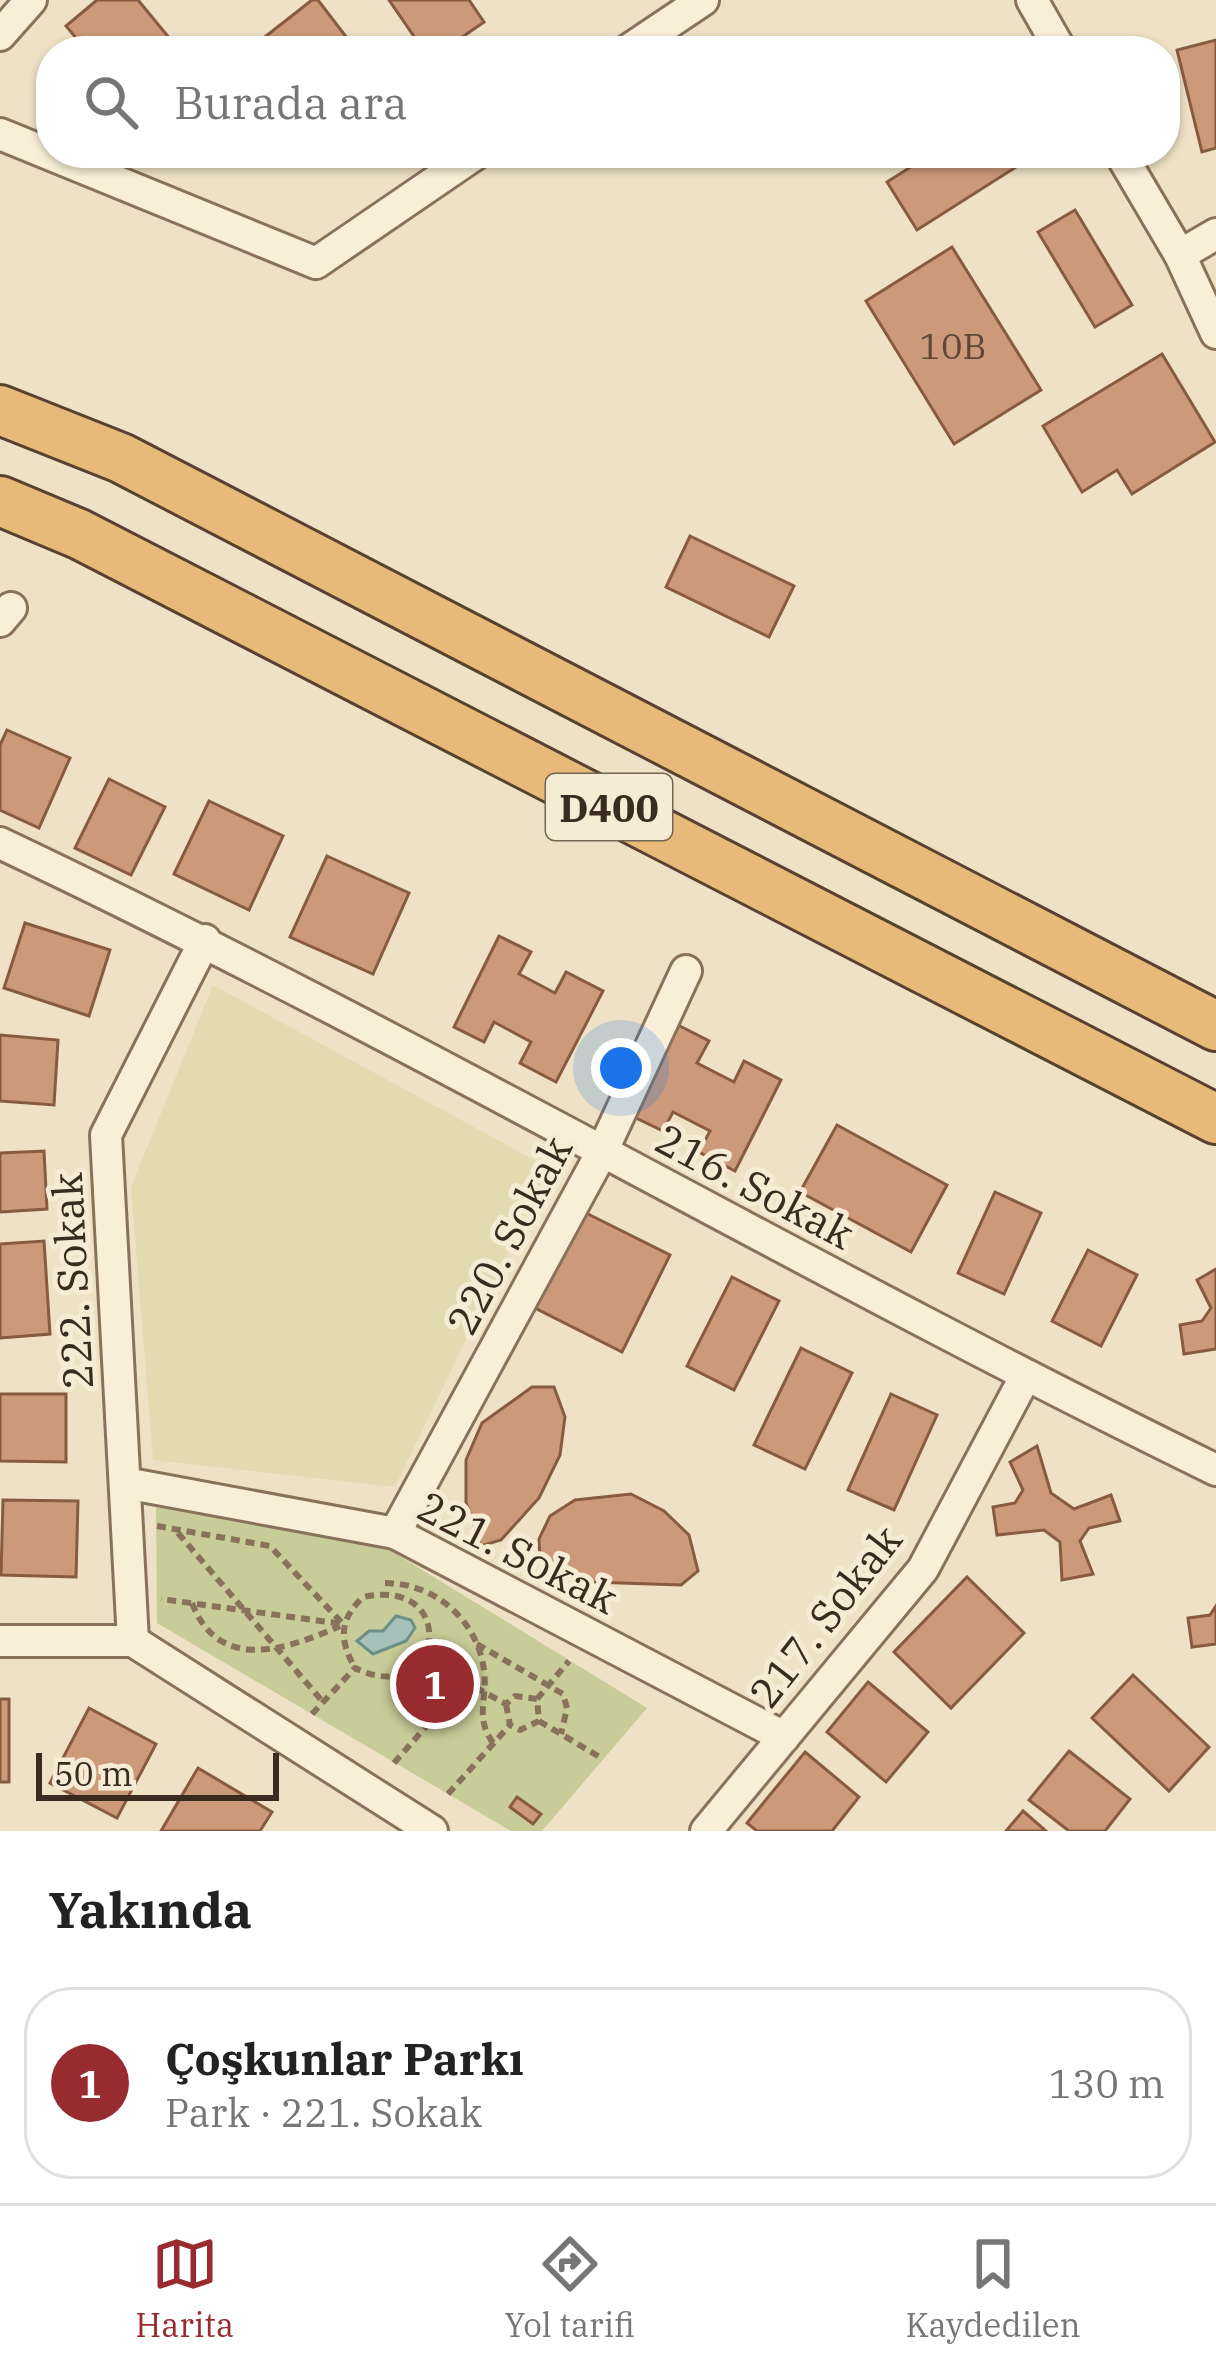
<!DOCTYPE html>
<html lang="tr">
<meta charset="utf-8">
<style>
body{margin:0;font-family:"IBM Plex Serif",serif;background:#f2f2f2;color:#222}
.scale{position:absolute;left:36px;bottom:30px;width:243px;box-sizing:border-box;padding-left:12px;border:6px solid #392b1f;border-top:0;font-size:33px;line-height:42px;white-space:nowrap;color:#392b1f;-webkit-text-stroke:9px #f6ebd4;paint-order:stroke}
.you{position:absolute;left:621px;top:1068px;width:42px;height:42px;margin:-30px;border:9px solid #fff;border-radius:50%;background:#1a73e8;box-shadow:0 0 0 18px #1a73e833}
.badge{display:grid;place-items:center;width:78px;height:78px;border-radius:50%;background:#982b2f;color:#fff;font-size:39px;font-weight:700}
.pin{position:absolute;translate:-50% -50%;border:6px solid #fff;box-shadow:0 3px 12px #0006}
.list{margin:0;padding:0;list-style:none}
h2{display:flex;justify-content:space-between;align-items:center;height:156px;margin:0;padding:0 48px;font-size:51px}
h2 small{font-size:39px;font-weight:400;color:#767676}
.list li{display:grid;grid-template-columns:78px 1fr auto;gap:36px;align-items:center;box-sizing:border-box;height:192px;margin:0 24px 24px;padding:0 24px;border:3px solid #e0e0e0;border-radius:48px}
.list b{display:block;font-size:45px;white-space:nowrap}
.list p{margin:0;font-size:39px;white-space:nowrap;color:#767676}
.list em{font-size:39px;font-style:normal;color:#767676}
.icon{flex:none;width:66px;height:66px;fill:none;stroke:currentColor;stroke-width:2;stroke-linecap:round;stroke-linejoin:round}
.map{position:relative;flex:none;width:1216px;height:1831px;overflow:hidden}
.search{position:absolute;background:#fff;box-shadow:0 3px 9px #0004;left:36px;right:36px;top:36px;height:132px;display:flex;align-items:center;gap:30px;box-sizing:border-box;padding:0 42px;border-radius:48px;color:#767676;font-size:45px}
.sheet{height:372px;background:#fff}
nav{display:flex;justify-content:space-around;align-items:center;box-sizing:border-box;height:168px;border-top:3px solid #e0e0e0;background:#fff;font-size:33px;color:#767676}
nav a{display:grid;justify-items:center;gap:6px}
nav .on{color:#982b2f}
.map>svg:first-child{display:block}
.farmland{fill:#e4dab2}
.green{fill:#c8cc98}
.water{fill:#a6c1b9;stroke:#6d9086;stroke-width:3}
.building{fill:#cc9a7b;stroke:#885b41;stroke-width:3}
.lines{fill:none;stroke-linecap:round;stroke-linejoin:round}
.minor-casing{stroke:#89725b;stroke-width:36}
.trunk-casing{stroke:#57412f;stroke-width:54}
.path{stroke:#89725b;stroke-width:6;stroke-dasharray:9 6;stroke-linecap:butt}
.minor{stroke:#f9eed8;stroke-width:30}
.trunk{stroke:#e7ba7a;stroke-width:48}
.labels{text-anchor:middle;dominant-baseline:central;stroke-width:10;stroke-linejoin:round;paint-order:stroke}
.number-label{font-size:36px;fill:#5e4736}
.shield{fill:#f6ebd4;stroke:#726555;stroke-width:3}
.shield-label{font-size:39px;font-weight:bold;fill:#392b1f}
.street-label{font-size:42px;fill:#392b1f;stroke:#f6ebd4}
</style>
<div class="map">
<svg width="1216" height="1831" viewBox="0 0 1216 1831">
<rect width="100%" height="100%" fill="#eee1c5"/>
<polygon class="farmland" points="213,985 549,1168 395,1487 153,1460 131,1187"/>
<polygon class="green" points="156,1507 380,1544 647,1708 542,1831 511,1831 157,1623"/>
<polygon class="water" points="396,1616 411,1620 415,1628 406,1641 373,1654 357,1641 369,1631 383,1631"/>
<g class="building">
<polygon points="97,0 138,0 180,51 87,51 66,26"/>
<polygon points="312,0 318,0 357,51 278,51 266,36"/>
<polygon points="389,0 469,0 484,22 442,51 424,51"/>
<polygon points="1216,40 1216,148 1202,152 1177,50"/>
<polygon points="933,153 1038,153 917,230 887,182"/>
<polygon points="1075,210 1132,305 1095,327 1038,232"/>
<polygon points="952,247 1041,390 954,444 866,301"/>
<polygon points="1162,354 1215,442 1132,494 1117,470 1082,492 1043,426"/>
<polygon points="690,536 794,586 769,637 666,587"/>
<polygon points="7,730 70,758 39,828 0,810 0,745"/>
<polygon points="109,779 165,807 131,875 75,848"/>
<polygon points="209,801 283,836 249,910 174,874"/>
<polygon points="327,856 409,893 373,974 290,937"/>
<polygon points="25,923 110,950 89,1016 4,988"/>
<polygon points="499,936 531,952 519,974 555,993 566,972 603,991 556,1082 520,1063 531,1042 494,1022 484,1042 454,1027"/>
<polygon points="678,1025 709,1041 697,1063 734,1082 744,1061 781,1080 735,1171 699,1152 710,1131 673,1112 663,1131 632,1116"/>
<polygon points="0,1035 58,1040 54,1105 0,1101"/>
<polygon points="837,1125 947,1185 911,1252 800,1192"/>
<polygon points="44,1151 47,1209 0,1212 0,1153"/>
<polygon points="995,1192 1041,1213 1004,1294 958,1273"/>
<polygon points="584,1212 670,1255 622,1352 535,1308"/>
<polygon points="44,1241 50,1334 0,1338 0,1244"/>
<polygon points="1088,1250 1137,1275 1101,1346 1052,1321"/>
<polygon points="1216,1269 1216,1349 1184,1354 1180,1325 1202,1321 1211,1308 1197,1280"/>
<polygon points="732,1277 779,1301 734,1390 687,1366"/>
<polygon points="801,1348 852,1373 805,1469 754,1445"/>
<polygon points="532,1387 554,1387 565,1417 560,1455 539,1498 501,1540 481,1546 466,1502 466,1460 482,1423"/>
<polygon points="0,1394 66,1394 66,1462 0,1461"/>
<polygon points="891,1394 937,1415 894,1510 848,1490"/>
<polygon points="1037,1446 1051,1493 1074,1509 1111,1495 1120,1521 1089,1528 1080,1541 1093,1574 1062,1580 1060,1542 1044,1530 997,1535 993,1507 1015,1503 1023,1490 1010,1462"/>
<polygon points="631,1494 664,1511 689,1535 698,1571 681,1585 590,1582 540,1559 539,1539 550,1516 575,1500"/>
<polygon points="3,1500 78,1501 76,1577 1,1575"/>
<polygon points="967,1577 1024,1633 951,1708 894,1652"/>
<polygon points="1216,1606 1216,1644 1192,1647 1188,1618 1210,1615"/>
<polygon points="1133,1675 1209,1747 1169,1791 1092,1718"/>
<polygon points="868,1682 928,1732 886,1782 827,1732"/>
<rect x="0" y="1699" width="9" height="83"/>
<polygon points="89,1708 156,1744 117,1818 50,1783"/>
<polygon points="1069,1751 1130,1799 1105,1831 1069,1831 1029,1800"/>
<polygon points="805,1752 859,1797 832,1831 757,1831 747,1823"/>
<polygon points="198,1768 272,1812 260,1831 161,1831"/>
<polygon points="517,1797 541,1814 533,1824 510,1807"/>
<polygon points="1023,1811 1046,1831 1006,1831"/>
</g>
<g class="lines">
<defs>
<g id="minor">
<polyline points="1032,0 1061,51"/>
<polyline points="0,35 31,0"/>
<polyline points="627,51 703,0"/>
<polyline points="0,134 316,263 477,153"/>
<polyline points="1120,153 1180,255 1216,333"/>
<polyline points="1180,255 1216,234"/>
<polyline points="0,621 11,608"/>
<path d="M0,843C412,1038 806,1270 1216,1470"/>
<polyline points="125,1483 395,1533 784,1737"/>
<polyline points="395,1533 602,1152 686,971"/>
<polyline points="0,1641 133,1641 432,1831"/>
<polyline points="133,1641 106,1135 205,940"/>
<polyline points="706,1831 923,1569 1025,1377"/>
</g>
<g id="trunk">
<polyline points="0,410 121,458 1216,1026"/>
<polyline points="0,501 79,534 1216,1119"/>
</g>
</defs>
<use href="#minor" class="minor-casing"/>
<use href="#trunk" class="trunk-casing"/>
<g class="path">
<polyline points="157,1526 270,1546 343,1624 161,1599"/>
<polyline points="178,1533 323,1702"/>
<path d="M385,1583C433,1583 477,1618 484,1670C488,1700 474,1716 493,1743"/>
<path d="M192,1603C219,1673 286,1650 340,1626"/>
<polyline points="477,1644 563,1694 567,1708 561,1734"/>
<polyline points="423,1659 506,1704 515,1696 537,1699 539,1721 520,1730 510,1725 506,1704"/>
<polyline points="537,1699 569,1661"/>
<path d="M312,1714L355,1668C441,1711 463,1576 363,1597C339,1620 339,1640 355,1668"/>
<polyline points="539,1721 603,1759"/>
<polyline points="394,1763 465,1682"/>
<polyline points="448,1794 510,1725"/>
</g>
<use href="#minor" class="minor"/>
<use href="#trunk" class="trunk"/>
</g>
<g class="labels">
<g class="number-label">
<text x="953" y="345">10B</text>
</g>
<rect class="shield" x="546" y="774" width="126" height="66" rx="9"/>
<g class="shield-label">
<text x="609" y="807">D400</text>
</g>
<g class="street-label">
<text transform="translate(755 1186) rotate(28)">216. Sokak</text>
<text transform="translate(509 1235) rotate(-62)">220. Sokak</text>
<text transform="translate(72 1281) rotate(-93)">222. Sokak</text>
<text transform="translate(518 1552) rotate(27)">221. Sokak</text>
<text transform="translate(825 1616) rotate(-52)">217. Sokak</text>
</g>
</g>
</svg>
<div class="scale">50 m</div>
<div class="you"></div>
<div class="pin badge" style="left:435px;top:1684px">1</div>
<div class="search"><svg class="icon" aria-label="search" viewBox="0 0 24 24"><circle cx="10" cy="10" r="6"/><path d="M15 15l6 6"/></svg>Burada ara</div>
</div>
<section class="sheet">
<h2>Yakında<small></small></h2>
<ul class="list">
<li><span class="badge">1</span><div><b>Çoşkunlar Parkı</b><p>Park · 221. Sokak</p></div><em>130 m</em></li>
</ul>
</section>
<nav>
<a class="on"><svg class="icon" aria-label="map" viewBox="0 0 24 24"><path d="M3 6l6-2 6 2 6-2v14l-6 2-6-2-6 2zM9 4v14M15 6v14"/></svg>Harita</a>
<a><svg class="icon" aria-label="directions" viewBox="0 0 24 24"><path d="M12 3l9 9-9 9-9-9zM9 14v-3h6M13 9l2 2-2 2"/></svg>Yol tarifi</a>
<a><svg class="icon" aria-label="saved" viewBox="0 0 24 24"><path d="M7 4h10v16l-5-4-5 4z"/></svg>Kaydedilen</a>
</nav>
